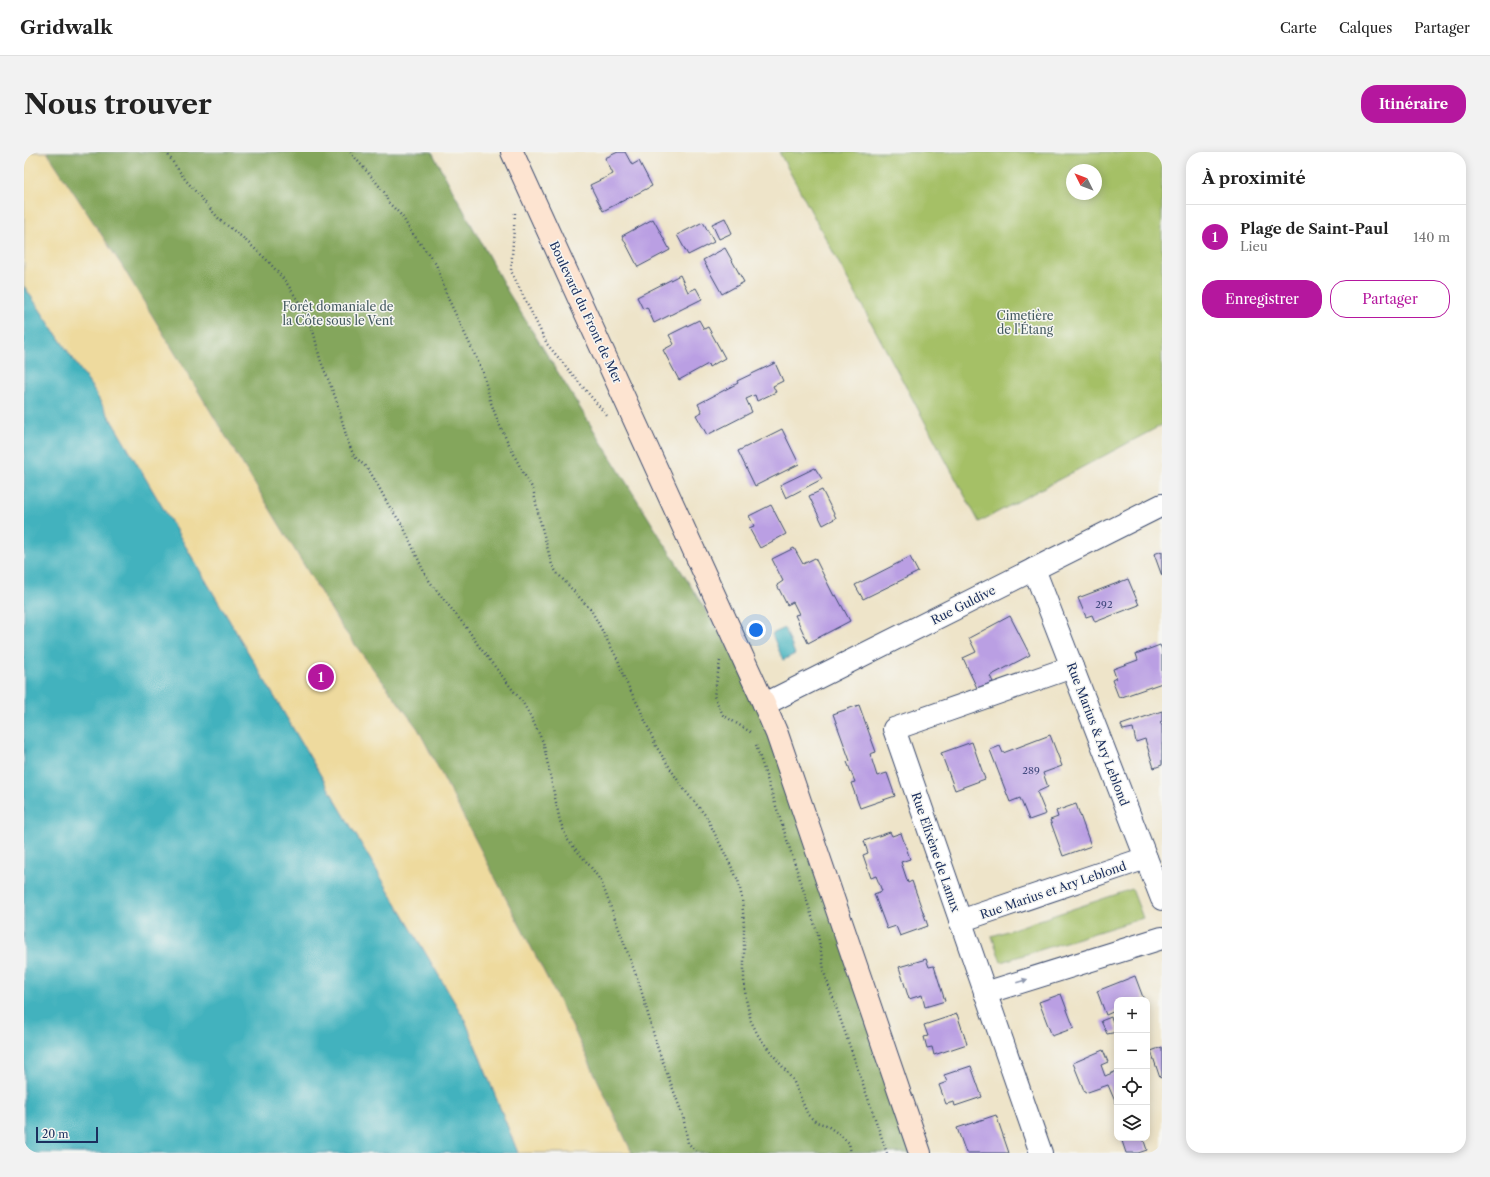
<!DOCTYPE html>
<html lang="fr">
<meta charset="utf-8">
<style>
body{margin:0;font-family:"Libre Caslon Text",serif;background:#f2f2f2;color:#222}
.controls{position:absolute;right:12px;bottom:12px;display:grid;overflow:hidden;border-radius:8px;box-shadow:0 2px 10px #0003}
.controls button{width:36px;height:36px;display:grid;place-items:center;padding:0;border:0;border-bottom:1px solid #e0e0e0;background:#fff;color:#222;font:20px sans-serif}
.compass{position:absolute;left:1042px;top:12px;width:36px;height:36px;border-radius:50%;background:#fff;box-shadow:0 2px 10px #0003;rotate:312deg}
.scale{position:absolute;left:12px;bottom:10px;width:62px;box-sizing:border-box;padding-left:4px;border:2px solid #1b2f5e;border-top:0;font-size:11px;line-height:14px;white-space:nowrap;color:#1b2f5e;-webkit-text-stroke:3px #f6f6f2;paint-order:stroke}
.you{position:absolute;left:732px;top:478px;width:14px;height:14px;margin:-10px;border:3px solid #fff;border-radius:50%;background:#1a73e8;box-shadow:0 0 0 6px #1a73e833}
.badge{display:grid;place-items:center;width:26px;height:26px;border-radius:50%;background:#b5179e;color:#fff;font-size:13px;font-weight:700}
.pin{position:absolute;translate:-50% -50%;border:2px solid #fff;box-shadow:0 1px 4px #0006}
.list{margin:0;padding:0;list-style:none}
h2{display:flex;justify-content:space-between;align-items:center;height:52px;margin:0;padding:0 16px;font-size:17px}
h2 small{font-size:13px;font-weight:400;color:#767676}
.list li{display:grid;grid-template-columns:26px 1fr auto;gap:12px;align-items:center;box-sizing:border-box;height:64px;padding:0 16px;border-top:1px solid #e0e0e0}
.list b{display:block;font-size:15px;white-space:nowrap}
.list p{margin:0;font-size:13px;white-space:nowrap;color:#767676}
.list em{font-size:13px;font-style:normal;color:#767676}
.actions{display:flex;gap:8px;padding:12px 16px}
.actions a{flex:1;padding:9px 0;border:1px solid #b5179e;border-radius:16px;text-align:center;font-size:14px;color:#b5179e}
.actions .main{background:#b5179e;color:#fff}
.icon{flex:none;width:22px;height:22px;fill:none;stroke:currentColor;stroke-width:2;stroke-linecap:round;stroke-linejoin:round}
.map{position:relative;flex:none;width:1138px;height:1001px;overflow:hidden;border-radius:16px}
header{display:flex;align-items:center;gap:24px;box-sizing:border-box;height:56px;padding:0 20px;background:#fff;border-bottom:1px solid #e0e0e0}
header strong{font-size:19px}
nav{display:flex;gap:22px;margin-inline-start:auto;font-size:14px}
.intro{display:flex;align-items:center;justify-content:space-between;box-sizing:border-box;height:96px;padding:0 24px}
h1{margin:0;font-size:28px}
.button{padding:10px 18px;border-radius:16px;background:#b5179e;color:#fff;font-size:14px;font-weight:700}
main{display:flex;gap:24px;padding:0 24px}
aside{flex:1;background:#fff;border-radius:16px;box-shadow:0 2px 10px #0003}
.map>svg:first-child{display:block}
.green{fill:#a5c066;stroke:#607862;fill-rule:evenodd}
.forest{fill:#84a65b;stroke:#506a5c}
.sand{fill:#eeda9e;stroke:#84847e}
.water{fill:#43b2be;stroke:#2f708e}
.building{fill:#ba9fe3}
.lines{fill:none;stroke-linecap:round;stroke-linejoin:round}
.minor-casing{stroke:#3b4a6e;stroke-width:24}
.tertiary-casing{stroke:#3b4a6e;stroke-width:24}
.secondary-casing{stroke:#3b4a6e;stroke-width:24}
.path{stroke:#3b4a6e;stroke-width:2.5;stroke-dasharray:1 3;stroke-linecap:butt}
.minor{stroke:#fff;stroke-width:22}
.tertiary{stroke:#fff;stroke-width:22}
.secondary{stroke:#fde4d1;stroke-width:22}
.oneway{fill:#8d97ae}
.labels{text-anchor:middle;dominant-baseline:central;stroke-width:3;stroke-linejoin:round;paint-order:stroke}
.number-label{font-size:10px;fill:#434b7f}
.park-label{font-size:12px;fill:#445a60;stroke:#f6f6f2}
.street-label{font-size:12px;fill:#1b2f5e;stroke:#f6f6f2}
</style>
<header>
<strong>Gridwalk</strong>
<nav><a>Carte</a><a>Calques</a><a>Partager</a></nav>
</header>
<div class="intro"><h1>Nous trouver</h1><a class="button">Itinéraire</a></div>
<main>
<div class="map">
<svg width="1138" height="1001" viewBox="0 0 1138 1001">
<rect width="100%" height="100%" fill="#f6f6f2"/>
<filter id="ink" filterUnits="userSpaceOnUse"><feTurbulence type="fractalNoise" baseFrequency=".025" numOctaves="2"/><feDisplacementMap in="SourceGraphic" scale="8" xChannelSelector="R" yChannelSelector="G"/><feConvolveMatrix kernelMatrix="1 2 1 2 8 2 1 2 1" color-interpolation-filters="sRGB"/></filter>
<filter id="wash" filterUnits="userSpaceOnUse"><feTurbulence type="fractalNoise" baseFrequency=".012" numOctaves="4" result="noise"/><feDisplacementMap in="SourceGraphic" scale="16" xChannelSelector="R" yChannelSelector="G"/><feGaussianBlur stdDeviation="0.9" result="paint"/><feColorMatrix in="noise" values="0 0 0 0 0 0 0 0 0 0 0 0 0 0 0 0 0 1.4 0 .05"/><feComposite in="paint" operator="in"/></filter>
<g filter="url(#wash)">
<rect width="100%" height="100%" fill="#eee4c9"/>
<g class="green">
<path d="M755,0H1138V273L955,370ZM1048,18H1072V42H1048Z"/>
<polygon points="1108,737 1119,766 977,810 968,784"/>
</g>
<polygon class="forest" points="23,0 408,0 484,140 740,552 896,1001 608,1001 549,876 394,577 317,474 98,114"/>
<polygon class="sand" points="0,0 23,0 98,114 317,474 394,577 549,876 608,1001 494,1001 441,868 67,234 0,134"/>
<g class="water">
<polygon points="0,134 67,234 441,868 494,1001 0,1001"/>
<polygon points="761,476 771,502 759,508 748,482"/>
</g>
<g id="blocks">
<g class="building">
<polygon points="594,0 601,0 608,13 615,9 628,34 579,59 566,33 589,22 581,6"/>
<polygon points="701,66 708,81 695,87 688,72"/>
<polygon points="629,67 646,98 614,115 598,84"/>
<polygon points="679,70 690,90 664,103 653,83"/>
<polygon points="701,96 720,130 698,142 679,108"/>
<polygon points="656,123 664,140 672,136 678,147 630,171 623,155 619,157 613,145"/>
<polygon points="675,168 680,177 684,175 701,206 685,215 684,212 655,228 639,198 650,192 645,183"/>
<polygon points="751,211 759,229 749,234 752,240 733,249 731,243 722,247 728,260 683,283 672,263 678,260 674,252 714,231 713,229"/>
<polygon points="758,277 775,312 731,334 714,299"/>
<polygon points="791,316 798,327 762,346 756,333"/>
<polygon points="798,338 812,366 799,373 785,344"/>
<polygon points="747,353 762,382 736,396 725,376 730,374 725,364"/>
<polygon points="770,396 779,412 791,406 810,444 812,443 826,469 784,491 771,463 775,462 769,450 763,453 753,433 759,429 748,407"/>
<polygon points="1138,399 1138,424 1130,402"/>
<polygon points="886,405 894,420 839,447 831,433"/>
<polygon points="1104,427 1115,453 1071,470 1068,463 1062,465 1054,446"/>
<polygon points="986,464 1006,503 966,524 969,530 953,536 939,506 952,500 945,486"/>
<polygon points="1136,493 1138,498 1138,531 1095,546 1088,528 1092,526 1089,517 1114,508 1112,502"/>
<polygon points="835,553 852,600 846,602 853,624 863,621 871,644 836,656 827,631 831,630 823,610 826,609 809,562"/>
<polygon points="1138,559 1138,569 1136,570 1138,574 1138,613 1130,616 1121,587 1112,590 1109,576 1099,578 1097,573"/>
<polygon points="1026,583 1038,614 1019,621 1024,635 1013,640 1022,662 1005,668 996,646 986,650 966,598 976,594 979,601"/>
<polygon points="948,590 961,627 931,638 917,601"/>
<polygon points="1052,652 1067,694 1039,704 1026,668 1034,665 1032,659"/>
<polygon points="866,680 868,684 877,681 886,707 877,710 884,731 888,729 904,774 876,784 872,774 863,777 850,742 858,739 852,724 847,726 839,703 844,701 840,689"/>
<polygon points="902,807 905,815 910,814 921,849 901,855 898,843 885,847 875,815"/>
<polygon points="1111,824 1120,848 1093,848 1093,858 1082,863 1073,839"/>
<polygon points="1037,842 1050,876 1028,884 1015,850"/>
<polygon points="933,862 943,892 910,903 908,895 903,896 900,885 904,884 900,873"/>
<polygon points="1087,865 1093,880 1083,882 1077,869"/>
<polygon points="1138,895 1138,925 1136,926 1127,899"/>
<polygon points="1079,898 1084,910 1077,913 1081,924 1093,919 1093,954 1084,933 1061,941 1049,911"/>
<polygon points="947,914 958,945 931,954 930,950 922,952 915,933 923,930 920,923"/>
<polygon points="972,963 985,1001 942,1001 933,976"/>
<polygon points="1097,986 1119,986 1123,998 1114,1001 1102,1001"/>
</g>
</g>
</g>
<g filter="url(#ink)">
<use href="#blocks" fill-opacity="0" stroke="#3b4a6e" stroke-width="1"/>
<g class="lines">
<defs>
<g id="minor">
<polyline points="936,769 1122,706"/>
<polyline points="961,841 1138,786"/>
<polyline points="1017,1001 870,577 1048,515"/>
</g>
<g id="tertiary">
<polyline points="1010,417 1138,747"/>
<polyline points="740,552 749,548 1138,353"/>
</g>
<polyline id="secondary" points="488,0 740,552 753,582 896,1001"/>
</defs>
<use href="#minor" class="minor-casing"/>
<use href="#tertiary" class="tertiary-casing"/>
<use href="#secondary" class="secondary-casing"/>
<g class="path">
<polyline points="142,0 160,26 195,67 218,85 244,109 262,130 280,158 290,182 296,207 312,247 324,290 330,304 345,318 352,330 365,354 379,374 400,420 406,430 445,479 454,493 499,551 508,567 519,590 536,669 543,687 566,714 577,729 616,834 633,894 659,964 664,991 674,1001"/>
<polyline points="326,0 352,30 360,40 364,50 378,64 386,78 412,112 423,144 459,220 466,248 474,270 498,319 509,337 515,365 528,413 533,421 567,458 594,508 600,526 616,557 632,594 658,635 682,664 714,728 718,746 720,774 720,828 722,847 727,869 735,885 769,928 784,963 792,970 802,973 815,982 825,991 827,1001"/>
<polyline points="491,61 487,119 523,192 584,265"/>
<polyline points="696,509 690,544 699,563 728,581"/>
<polyline points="732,593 794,783 801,823 863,1001"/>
</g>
<use href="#minor" class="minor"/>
<use href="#tertiary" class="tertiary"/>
<use href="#secondary" class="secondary"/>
</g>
<defs><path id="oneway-solid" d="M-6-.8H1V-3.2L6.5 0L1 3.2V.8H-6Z"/></defs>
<use class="oneway" href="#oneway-solid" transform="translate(998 829) rotate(-17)"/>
</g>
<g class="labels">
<g class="number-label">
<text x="1080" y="452">292</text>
<text x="1007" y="618">289</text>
</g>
<g class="park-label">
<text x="314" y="154">Forêt domaniale de<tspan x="314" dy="14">la Côte sous le Vent</tspan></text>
<text x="1001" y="163">Cimetière<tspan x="1001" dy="14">de l'Étang</tspan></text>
</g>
<g class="street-label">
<text transform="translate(562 160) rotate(65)">Boulevard du Front de Mer</text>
<text transform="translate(939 453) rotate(-27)">Rue Guldive</text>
<text transform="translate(1074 582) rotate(69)">Rue Marius &amp; Ary Leblond</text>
<text transform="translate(912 700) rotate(71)">Rue Elixène de Lanux</text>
<text transform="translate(1029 738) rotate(-19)">Rue Marius et Ary Leblond</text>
</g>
</g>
</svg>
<div class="controls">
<button>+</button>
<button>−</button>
<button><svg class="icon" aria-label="locate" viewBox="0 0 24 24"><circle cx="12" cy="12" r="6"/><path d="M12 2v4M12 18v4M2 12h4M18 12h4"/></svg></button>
<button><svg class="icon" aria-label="layers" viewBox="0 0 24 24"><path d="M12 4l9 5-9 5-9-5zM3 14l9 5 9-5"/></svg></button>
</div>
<svg class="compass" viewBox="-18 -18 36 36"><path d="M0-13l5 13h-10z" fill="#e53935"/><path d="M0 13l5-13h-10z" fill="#767676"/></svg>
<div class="scale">20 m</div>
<div class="you"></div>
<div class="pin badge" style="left:297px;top:525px">1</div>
</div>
<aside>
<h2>À proximité<small></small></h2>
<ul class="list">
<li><span class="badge">1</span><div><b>Plage de Saint-Paul</b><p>Lieu</p></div><em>140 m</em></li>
</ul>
<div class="actions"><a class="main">Enregistrer</a><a>Partager</a></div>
</aside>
</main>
